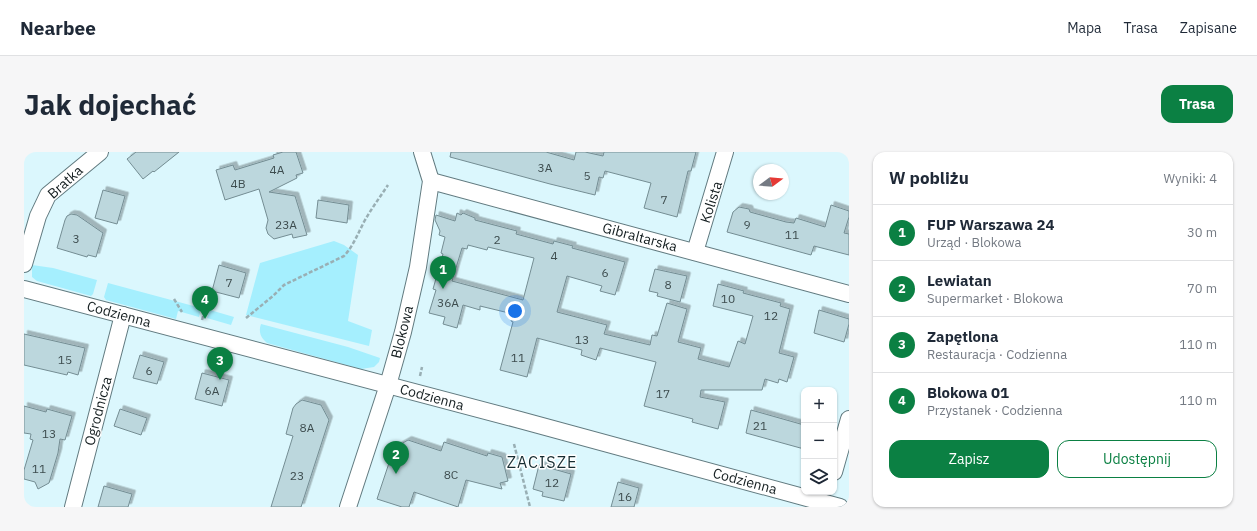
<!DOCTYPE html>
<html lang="pl">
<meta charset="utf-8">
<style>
body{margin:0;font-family:"IBM Plex Sans",sans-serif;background:#f6f6f7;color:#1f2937}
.controls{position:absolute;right:12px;bottom:12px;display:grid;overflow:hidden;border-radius:8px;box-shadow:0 1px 3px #0004}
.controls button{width:36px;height:36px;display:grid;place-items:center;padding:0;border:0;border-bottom:1px solid #e0e1e3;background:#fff;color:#1f2937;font:20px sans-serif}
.compass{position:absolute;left:729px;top:12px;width:36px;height:36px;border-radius:50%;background:#fff;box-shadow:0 1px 3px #0004;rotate:74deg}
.you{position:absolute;left:491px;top:159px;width:14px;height:14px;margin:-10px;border:3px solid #fff;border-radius:50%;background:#1a73e8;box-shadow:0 0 0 6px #1a73e833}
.badge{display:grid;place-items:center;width:26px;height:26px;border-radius:50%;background:#0b8043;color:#fff;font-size:13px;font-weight:700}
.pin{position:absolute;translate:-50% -33px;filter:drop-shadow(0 1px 2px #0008)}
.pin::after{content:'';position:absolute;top:21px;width:14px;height:12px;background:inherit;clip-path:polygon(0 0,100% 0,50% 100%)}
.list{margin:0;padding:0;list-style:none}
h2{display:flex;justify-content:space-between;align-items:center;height:52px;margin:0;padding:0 16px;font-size:17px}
h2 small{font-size:13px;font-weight:400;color:#747a83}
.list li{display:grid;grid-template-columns:26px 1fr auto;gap:12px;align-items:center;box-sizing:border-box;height:56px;padding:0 16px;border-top:1px solid #e0e1e3}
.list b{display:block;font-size:15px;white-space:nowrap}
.list p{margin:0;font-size:13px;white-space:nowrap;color:#747a83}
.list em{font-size:13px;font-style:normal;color:#747a83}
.actions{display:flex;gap:8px;padding:12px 16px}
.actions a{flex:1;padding:9px 0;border:1px solid #0b8043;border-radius:12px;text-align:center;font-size:14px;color:#0b8043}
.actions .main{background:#0b8043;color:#fff}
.icon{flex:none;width:22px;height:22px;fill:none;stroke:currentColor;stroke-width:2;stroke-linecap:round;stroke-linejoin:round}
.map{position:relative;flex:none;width:825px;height:355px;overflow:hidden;border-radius:12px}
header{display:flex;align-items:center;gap:24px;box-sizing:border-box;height:56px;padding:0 20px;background:#fff;border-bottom:1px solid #e0e1e3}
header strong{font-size:19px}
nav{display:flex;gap:22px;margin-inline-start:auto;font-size:14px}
.intro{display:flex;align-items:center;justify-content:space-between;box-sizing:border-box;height:96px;padding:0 24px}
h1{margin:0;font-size:28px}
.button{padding:10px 18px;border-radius:12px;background:#0b8043;color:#fff;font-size:14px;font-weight:700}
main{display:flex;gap:24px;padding:0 24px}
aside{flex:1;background:#fff;border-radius:12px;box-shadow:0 1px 3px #0004}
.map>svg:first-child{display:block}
.green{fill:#a5effe}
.building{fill:#bcd7dd;stroke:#748d93;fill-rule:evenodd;filter:url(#shadow)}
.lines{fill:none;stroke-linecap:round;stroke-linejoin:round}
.minor-casing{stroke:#627b80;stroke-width:18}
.path{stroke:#99afb4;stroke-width:2.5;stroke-dasharray:4 2;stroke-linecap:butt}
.minor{stroke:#fff;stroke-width:16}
.labels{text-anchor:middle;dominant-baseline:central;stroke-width:3;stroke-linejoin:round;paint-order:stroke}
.number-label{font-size:12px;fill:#3d4c4e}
.street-label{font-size:14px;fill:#131d1f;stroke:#fff}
.quarter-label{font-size:16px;letter-spacing:1px;fill:#162d32;stroke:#fff}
</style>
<header>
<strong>Nearbee</strong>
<nav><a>Mapa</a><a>Trasa</a><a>Zapisane</a></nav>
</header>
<div class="intro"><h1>Jak dojechać</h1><a class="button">Trasa</a></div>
<main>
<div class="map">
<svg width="825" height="355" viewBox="0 0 825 355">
<defs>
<filter id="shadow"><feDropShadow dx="3.5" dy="-3.5" stdDeviation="0" flood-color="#0004"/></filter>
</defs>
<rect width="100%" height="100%" fill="#dbf7fd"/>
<g class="green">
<polygon points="310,89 320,93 334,103 324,169 348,178 345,194 222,163 236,111"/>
<polygon points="8,113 29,116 73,128 69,142 67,144 13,129 8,125"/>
<polygon points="84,131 177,156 175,165 154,159 152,167 82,148 80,145"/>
<polygon points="186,158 210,165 207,173 183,166"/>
<path d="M237,172L324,195L356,206L355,210L350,215L337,217L243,191C237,186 234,180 237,172Z"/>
</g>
<g class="building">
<polygon points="112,0 155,0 130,20 129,19 119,27 103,7"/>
<polygon points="259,0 272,0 279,21 272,23 273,26 245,40 271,44 283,83 269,86 268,82 250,87 244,82 242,76 244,68 235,37 201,48 192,18 209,13 211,18 250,6 249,3"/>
<polygon points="427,0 522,0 550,8 552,0 561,0 579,4 580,0 672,0 667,19 664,19 653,65 620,56 627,31 581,19 579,26 575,25 571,43 526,32 426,5"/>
<polygon points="79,38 101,44 93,72 71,66"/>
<polygon points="294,48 325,53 323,71 292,66"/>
<polygon points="807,53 825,59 825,65 820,81 825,82 825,103 790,94 787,103 703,80 709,60 715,55 725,57 726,60 762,70 770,71 772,66 801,75"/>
<path d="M433,61L437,63L439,61L451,66V68L493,79L492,82L529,92L530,89L549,94L548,96L601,110L591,143L576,139L578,134L543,124L533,160L583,173L580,182L626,193L628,183L633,184L643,151L663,157L654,190L677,196L674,207L705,215L714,189L721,192L729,164L689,154L694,132L720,139L719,141L757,151L756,154L766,157L755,201L770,205L763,230L755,227L754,231L741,227L738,238H677L676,245L701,250L694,277L668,270L669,267L620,254L632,210L576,196L572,208L557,203L558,198L513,186L503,225L476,218L489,170L487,169L489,162L456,154V158L439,153L433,176L419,172L421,165L405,161L412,138L409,137L419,102L417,101L421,85L415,83L416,79L411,68L412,63L431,69ZM444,93L463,98L464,95L510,106L499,148L428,129L438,96L443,97Z"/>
<polygon points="47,62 53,63 79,81 72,105 64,103 63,105 33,96 41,68 43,64"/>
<polygon points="195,113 222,121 215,146 188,139"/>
<polygon points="631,117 663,124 656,150 633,144 634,141 625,139"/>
<polygon points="795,158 825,167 825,172 820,190 790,181"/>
<polygon points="0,182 61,196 54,223 44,220 43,223 0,213"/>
<polygon points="116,203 140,210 133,232 109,226"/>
<polygon points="178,221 205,228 198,254 171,247"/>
<polygon points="278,248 297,253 305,268 277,355 247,355 269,284 262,282 269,256 272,252"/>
<polygon points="0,254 22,260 23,257 48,264 41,288 36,287 34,301 25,331 14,337 11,330 0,327 0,318 9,288 6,287 7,282 0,281"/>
<polygon points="96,257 123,266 117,283 90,274"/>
<polygon points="727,258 780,273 780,297 722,281"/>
<polygon points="384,288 417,299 420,290 463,304 464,301 478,305 484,329 476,331 478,337 442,328 434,355 390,340 385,355 378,355 353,347 370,296"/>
<polygon points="515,313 547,322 540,349 518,344 519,340 509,337"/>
<polygon points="594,330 615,336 610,355 587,355"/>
<polygon points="80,334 108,342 104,355 74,355"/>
</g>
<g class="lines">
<defs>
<g id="minor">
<polyline points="407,29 825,142"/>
<polyline points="671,100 701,0"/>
<polyline points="0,112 14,64 24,43 76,0"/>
<polyline points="0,137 496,268 816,355"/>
<polyline points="810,320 825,267"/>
<polyline points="49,355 99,163"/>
<polyline points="324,355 364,233 379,180 394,115 407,29 398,0"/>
</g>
</defs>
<use href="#minor" class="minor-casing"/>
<g class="path">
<polyline points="150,147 158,160"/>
<path d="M222,166L249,144L260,133L320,104C330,93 334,81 341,68C348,56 356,45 364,33"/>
<polyline points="178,168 182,155"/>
<polyline points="396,224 398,215"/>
<polyline points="490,292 506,355"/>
</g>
<use href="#minor" class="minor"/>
</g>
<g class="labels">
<g class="number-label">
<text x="521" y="15">3A</text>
<text x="253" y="17">4A</text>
<text x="563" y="23">5</text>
<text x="214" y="31">4B</text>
<text x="640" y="47">7</text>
<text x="262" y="72">23A</text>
<text x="723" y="72">9</text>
<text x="768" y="82">11</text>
<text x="52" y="86">3</text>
<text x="473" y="87">2</text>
<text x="530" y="103">4</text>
<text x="581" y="120">6</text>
<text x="205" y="130">7</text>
<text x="644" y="132">8</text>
<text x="704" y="146">10</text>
<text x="424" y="150">36A</text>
<text x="747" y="163">12</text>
<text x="558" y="187">13</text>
<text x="494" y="205">11</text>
<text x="41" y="207">15</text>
<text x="125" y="218">6</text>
<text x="188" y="238">6A</text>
<text x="639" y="241">17</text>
<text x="736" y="273">21</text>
<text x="283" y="275">8A</text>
<text x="25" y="281">13</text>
<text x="15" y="316">11</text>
<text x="427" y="322">8C</text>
<text x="273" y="323">23</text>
<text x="528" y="330">12</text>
<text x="601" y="344">16</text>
</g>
<g class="street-label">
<text transform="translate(41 30) rotate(-42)">Bratka</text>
<text transform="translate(687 50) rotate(-72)">Kolista</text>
<text transform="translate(616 85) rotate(15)">Gibraltarska</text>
<text transform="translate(95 162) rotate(15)">Codzienna</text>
<text transform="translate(378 180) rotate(-76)">Blokowa</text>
<text transform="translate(408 245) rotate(15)">Codzienna</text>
<text transform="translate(74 259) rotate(-75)">Ogrodnicza</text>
<text transform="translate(721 329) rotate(15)">Codzienna</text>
</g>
<g class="quarter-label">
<text x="518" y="310">ZACISZE</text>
</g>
</g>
</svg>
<div class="controls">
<button>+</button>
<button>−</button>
<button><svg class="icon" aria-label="layers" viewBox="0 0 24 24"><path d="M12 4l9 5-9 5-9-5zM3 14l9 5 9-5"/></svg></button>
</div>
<svg class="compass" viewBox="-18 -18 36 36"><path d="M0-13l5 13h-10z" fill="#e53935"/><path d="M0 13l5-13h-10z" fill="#747a83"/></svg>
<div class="you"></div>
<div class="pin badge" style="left:419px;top:137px">1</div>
<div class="pin badge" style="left:372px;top:322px">2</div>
<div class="pin badge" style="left:196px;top:228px">3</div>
<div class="pin badge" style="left:181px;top:167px">4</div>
</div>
<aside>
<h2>W pobliżu<small>Wyniki: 4</small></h2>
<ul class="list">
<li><span class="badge">1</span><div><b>FUP Warszawa 24</b><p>Urząd · Blokowa</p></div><em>30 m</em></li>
<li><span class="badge">2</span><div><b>Lewiatan</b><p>Supermarket · Blokowa</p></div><em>70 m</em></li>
<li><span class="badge">3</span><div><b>Zapętlona</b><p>Restauracja · Codzienna</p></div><em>110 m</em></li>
<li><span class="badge">4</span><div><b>Blokowa 01</b><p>Przystanek · Codzienna</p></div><em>110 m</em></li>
</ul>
<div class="actions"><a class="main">Zapisz</a><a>Udostępnij</a></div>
</aside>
</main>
